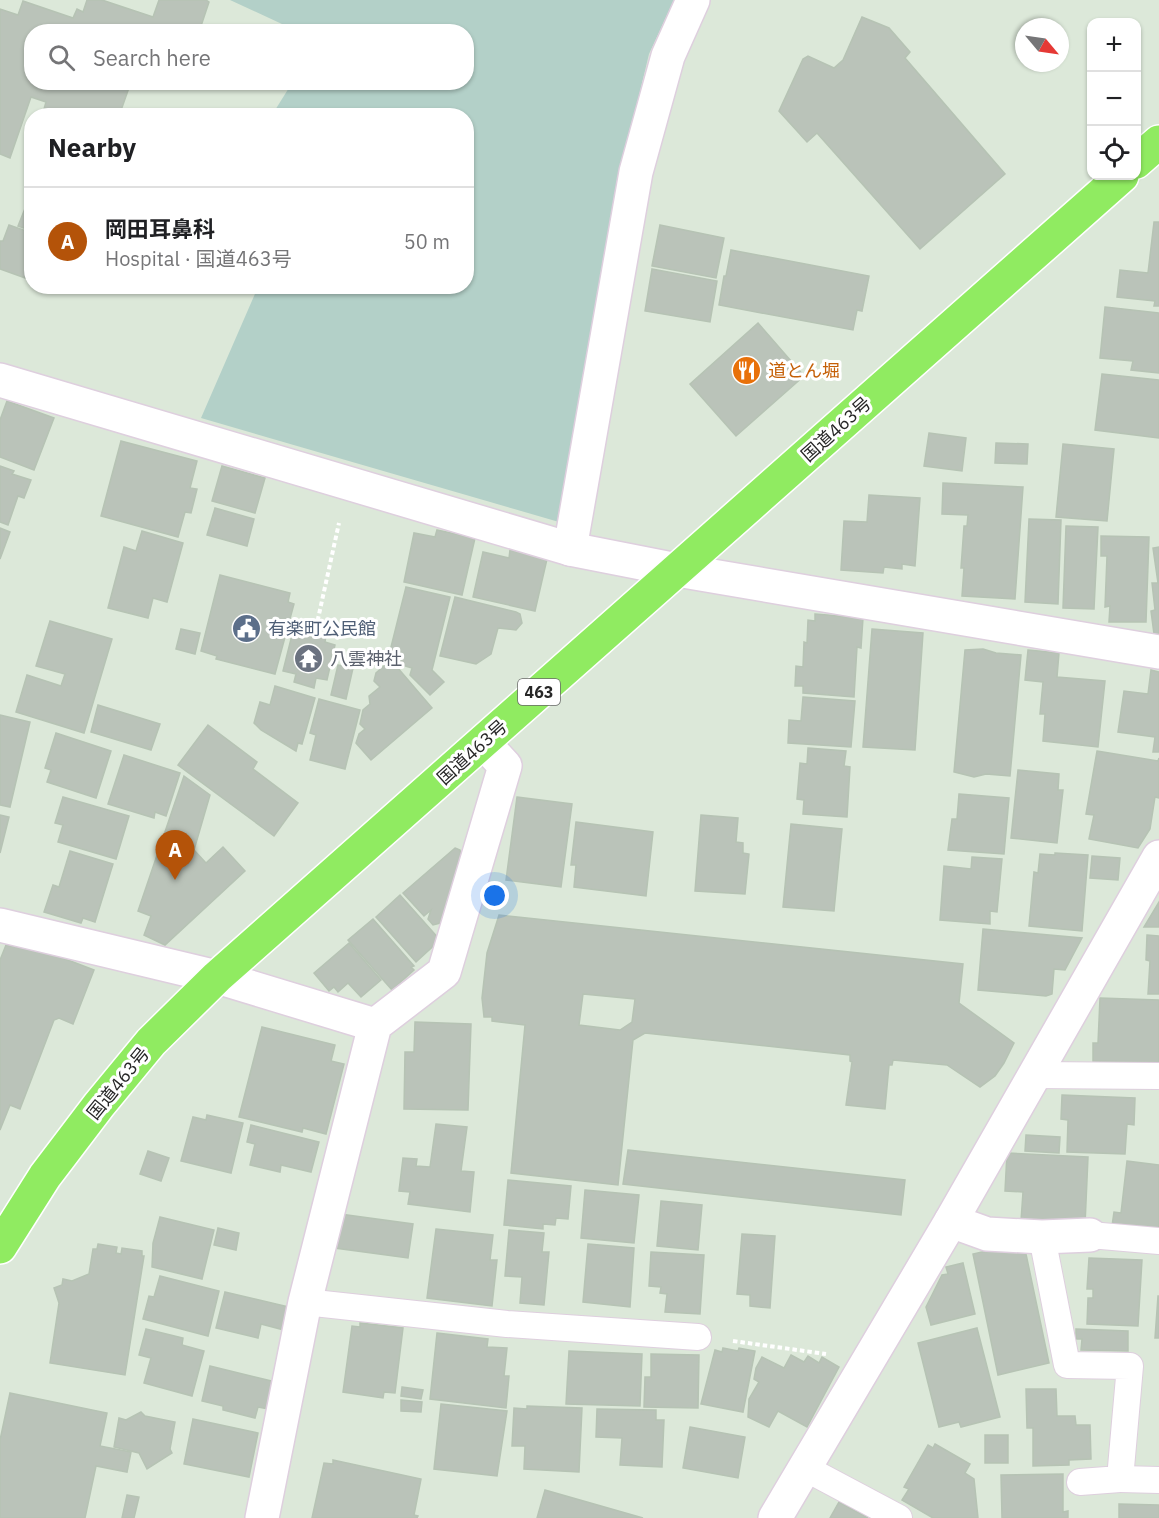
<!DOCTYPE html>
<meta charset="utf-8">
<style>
body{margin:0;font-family:"IBM Plex Sans","Noto Sans JP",sans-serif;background:#f2f2f2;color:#202124}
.controls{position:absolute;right:18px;top:18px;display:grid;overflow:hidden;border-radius:12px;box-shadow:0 2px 4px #0004}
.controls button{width:54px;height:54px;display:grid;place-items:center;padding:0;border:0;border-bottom:2px solid #e0e0e0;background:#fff;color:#202124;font:30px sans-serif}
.compass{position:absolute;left:1015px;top:18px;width:54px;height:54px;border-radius:50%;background:#fff;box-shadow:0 2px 4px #0004;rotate:119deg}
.you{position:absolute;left:495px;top:896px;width:21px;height:21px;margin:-15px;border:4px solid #fff;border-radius:50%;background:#1a73e8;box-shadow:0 0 0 9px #1a73e833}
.badge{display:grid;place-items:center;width:39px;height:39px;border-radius:50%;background:#b45309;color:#fff;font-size:20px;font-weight:700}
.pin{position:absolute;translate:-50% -50px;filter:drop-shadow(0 2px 3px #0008)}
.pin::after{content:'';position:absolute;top:32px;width:21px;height:18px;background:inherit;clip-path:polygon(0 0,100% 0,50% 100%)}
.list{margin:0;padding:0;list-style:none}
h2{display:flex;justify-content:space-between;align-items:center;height:78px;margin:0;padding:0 24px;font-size:26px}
h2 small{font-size:20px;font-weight:400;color:#757577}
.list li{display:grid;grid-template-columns:39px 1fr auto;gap:18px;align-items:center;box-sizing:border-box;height:108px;padding:0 24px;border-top:2px solid #e0e0e0}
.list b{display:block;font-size:22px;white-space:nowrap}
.list p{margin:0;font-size:20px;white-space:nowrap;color:#757577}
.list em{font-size:20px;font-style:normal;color:#757577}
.icon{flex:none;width:33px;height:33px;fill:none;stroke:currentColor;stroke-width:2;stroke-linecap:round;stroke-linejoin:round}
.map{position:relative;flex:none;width:1159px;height:1518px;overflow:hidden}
.search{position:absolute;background:#fff;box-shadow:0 2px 4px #0004;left:24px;top:24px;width:450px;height:66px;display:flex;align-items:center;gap:15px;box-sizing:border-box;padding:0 21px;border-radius:24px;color:#757577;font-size:22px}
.panel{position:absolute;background:#fff;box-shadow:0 2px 4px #0004;left:24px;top:108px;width:450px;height:186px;border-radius:24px}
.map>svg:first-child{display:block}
.cemetery{fill:#b3d0c8}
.building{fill:#bac3b9;stroke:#b6c3b4;stroke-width:1.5;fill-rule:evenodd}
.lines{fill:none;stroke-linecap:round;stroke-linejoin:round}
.lane-casing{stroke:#decfde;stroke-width:28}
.street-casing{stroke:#decfde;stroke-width:36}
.highway-casing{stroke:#fff;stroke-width:36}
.path{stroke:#fff;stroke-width:4;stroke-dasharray:4.5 3;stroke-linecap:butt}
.lane{stroke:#fff;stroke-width:26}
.street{stroke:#fff;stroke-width:33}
.highway{stroke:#90eb61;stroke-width:33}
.labels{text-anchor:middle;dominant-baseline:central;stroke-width:6;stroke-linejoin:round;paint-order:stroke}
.shield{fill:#fff;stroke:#686868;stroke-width:1.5}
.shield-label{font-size:16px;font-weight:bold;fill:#272727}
.food-label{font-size:18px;fill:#c56008;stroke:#fff;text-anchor:start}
.street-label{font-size:18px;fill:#272727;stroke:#fff}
.service-label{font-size:18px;fill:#4e5e75;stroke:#fff;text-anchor:start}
.worship-label{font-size:18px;fill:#5b616d;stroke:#fff;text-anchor:start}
</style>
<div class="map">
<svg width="1159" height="1518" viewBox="0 0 1159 1518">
<rect width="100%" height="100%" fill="#dce8d9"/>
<polygon class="cemetery" points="230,0 674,0 649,54 619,179 559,522 201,418 258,287 466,286 466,116 272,115 292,83 466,82 466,32 297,31"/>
<g class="building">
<polygon points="87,0 102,0 153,17 159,0 206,0 209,2 199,32 32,32 32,82 131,82 119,116 42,116 46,102 31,97 10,158 0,154 0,9 18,15 23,1 73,18 77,9 83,12"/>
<polygon points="862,17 889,28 910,52 905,58 1005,174 920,249 817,133 807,142 779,111 803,59 808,56 834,68 843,60"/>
<polygon points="32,191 32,231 18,226"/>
<polygon points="1154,222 1159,222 1159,306 1154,306 1155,301 1117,297 1120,270 1148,273"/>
<polygon points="9,225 32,233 32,268 28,279 0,269 0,241 3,241"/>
<polygon points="660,225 724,238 716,278 652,266"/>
<polygon points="731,250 869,276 862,311 857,310 853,330 719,305 724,276 726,276"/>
<polygon points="652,269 717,281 710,322 645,311"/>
<polygon points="1105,307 1159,313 1159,373 1131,370 1133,361 1100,358"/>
<polygon points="758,323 804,376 736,436 690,384"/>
<polygon points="1102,374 1159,380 1159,438 1095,430"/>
<polygon points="7,401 54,418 34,470 0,457 0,420"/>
<polygon points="929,433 966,438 962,471 924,466"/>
<polygon points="121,441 197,461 190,488 197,489 191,513 185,512 178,537 101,516"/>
<polygon points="996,443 1028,444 1027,464 995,463"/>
<polygon points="1063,444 1114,449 1107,521 1056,517"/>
<polygon points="0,466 14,471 12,474 31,480 24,498 18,496 8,525 0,522"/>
<polygon points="222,466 265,478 255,513 212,501"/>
<polygon points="943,483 1023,487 1015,599 962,596 964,568 961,568 964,526 967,526 968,515 942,514"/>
<polygon points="869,495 920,498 915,566 902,564 902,569 884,567 883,573 841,570 844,521 867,522"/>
<polygon points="215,508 254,519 247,546 207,535"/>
<polygon points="1029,519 1061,520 1058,604 1025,602"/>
<polygon points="1066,526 1098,527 1094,609 1063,608"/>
<polygon points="0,528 10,532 0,559"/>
<polygon points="437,530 475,538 462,595 404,582 414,533 435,537"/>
<polygon points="142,531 183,543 167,602 153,598 148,618 108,608 124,547 136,551"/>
<polygon points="1101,536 1149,537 1146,622 1109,622 1110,606 1105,607 1107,556 1101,556"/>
<polygon points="1159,547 1159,634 1154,634 1151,611 1155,610 1152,583 1158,583 1153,548"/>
<polygon points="510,550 547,559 535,611 473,597 483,552 509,558"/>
<polygon points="220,575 290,593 288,602 294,604 275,674 216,659 217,656 201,651"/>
<polygon points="406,587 450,597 432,670 444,682 430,695 410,675 412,668 399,664 390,651"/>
<polygon points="455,597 516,612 520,614 522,623 516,630 498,628 491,654 476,664 440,656"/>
<polygon points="815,614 863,618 861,648 857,647 854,697 803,693 803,686 795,686 796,666 803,667 804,642 807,643 808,620 815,621"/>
<polygon points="50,621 112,639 84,733 16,712 27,675 61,686 65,674 36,666"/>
<polygon points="181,629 200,633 195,654 176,649"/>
<polygon points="303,629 326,635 325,642 335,645 327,680 316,678 314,688 294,682 296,674 283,671 292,635 301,637"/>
<polygon points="872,629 923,633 915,750 863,747"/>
<polygon points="983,649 996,653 1021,655 1010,776 986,774 974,777 954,772 965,650"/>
<polygon points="1028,650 1059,653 1057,677 1105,681 1098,747 1043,741 1045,714 1040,714 1043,682 1025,680"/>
<polygon points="391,660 432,708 371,760 356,743 359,734 365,729 360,724 363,710 370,704 369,696 380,687 374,681 376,673"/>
<polygon points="338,665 353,668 346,699 331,695"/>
<polygon points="1151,670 1159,672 1159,752 1153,752 1155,737 1118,732 1124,691 1148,694"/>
<polygon points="275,686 315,698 302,744 298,743 296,751 261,730 254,723 260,702 270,705"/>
<polygon points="803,697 855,701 851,747 788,743 789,720 801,721"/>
<polygon points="319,699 360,710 345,769 310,760 316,735 310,733"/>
<polygon points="98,705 160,724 151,750 91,732"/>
<polygon points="0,715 30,722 10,807 0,805"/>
<polygon points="208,725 257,762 253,769 298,803 274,836 178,765"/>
<polygon points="56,733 111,751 96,798 47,782 51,770 45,768"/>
<polygon points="808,748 846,751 844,766 850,767 847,817 803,814 804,800 797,799 800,763 807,764"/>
<polygon points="1097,751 1158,761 1159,758 1159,798 1155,797 1150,829 1138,848 1089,839 1094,815 1086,814"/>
<polygon points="124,755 180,773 166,816 155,812 154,818 108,804"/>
<polygon points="1018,770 1059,774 1058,790 1063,790 1057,843 1011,838"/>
<polygon points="184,776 210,795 194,850 206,863 223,847 245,871 165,945 144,935 151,916 138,911"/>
<polygon points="959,794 1009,798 1004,854 948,850 952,819 957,819"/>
<polygon points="63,797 129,816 116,859 58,842 63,825 55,823"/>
<polygon points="517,797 572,804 561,887 506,880"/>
<polygon points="0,815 9,817 0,853"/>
<polygon points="701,815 738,818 736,842 743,843 743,853 749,854 745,894 695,891"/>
<polygon points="576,822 653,832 646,896 574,887 576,865 571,865"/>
<polygon points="791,824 842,829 834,911 783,907"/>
<polygon points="455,848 460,850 461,855 441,923 433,925 428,919 431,910 424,916 403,893"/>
<polygon points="70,851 113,864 95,922 83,918 81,923 44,912 53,885 59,887"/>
<polygon points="1055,853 1088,855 1082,931 1029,926 1034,872 1038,873 1040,854 1055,855"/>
<polygon points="1092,856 1120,858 1118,880 1090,878"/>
<polygon points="972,857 1002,859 997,912 990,911 990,924 940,920 944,866 971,869"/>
<polygon points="400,895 440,940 416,962 376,917"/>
<polygon points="1159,902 1159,927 1144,927"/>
<path d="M499,915L963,964L959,1003L1014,1043L1004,1063L995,1076L980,1087L947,1065L893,1060L892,1065H889L885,1109L846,1105L852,1062L850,1061V1055L645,1033L633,1040L618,1185L511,1173L525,1025L492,1021V1017H484L482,998L487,953ZM583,994L635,999L632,1022L620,1030L579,1025Z"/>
<polygon points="373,919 414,966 411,967 414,970 392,990 348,940"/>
<polygon points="983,929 1082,938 1065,970 1054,969 1052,994 1046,996 978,990"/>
<polygon points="1147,935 1159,936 1159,994 1148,994 1150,961 1146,960"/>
<polygon points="349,943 381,980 361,997 348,983 338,992 334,987 329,991 314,973"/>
<polygon points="6,945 39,949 94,970 73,1024 59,1018 54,1020 20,1109 10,1105 0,1130 0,960"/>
<polygon points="1100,998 1159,1000 1159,1063 1093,1061 1093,1043 1098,1043"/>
<polygon points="415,1022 471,1024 468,1110 404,1109 405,1052 414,1052"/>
<polygon points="262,1027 335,1045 331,1061 344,1064 326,1134 303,1128 302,1132 239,1117"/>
<polygon points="1062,1095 1135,1098 1134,1125 1127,1124 1125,1154 1067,1152 1068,1120 1061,1119"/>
<polygon points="207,1115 243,1123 231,1173 181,1161 193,1117 206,1120"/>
<polygon points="436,1124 467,1127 461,1171 474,1172 470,1212 408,1204 410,1192 399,1191 403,1158 417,1159 416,1166 430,1167"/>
<polygon points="251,1125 319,1142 311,1172 281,1165 280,1172 250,1165 255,1144 247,1142"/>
<polygon points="1026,1135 1060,1137 1059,1153 1025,1151"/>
<polygon points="628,1150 905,1180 901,1215 623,1184"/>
<polygon points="148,1151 169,1158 161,1181 140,1174"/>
<polygon points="1007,1153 1088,1157 1085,1225 1021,1221 1023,1192 1005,1191"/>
<polygon points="1127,1161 1159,1165 1159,1232 1112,1226 1114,1212 1121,1213"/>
<polygon points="508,1180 571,1186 568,1219 556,1218 555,1225 543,1224 543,1229 504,1225"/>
<polygon points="585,1190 639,1195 634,1243 581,1238"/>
<polygon points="661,1201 702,1205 698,1250 657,1246"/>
<polygon points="340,1214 413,1224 408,1258 335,1248"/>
<polygon points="160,1217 214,1230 202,1279 152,1267 153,1243"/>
<polygon points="218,1228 239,1233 236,1250 214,1245"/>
<polygon points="436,1229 493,1235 490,1260 497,1260 492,1306 427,1298"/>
<polygon points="509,1230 544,1233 542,1252 549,1252 544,1305 520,1303 522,1277 505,1276"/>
<polygon points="742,1234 775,1236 770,1308 750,1306 750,1295 737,1294"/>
<polygon points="98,1244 117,1247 116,1253 121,1254 122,1248 142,1251 142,1256 144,1256 125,1375 50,1363 59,1303 54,1288 62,1285 63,1279 72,1281 89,1274 93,1249 97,1249"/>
<polygon points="588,1244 634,1248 630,1307 583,1302"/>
<polygon points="1004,1247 1005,1252 1016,1249 1026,1254 1049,1363 998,1375 973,1254"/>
<polygon points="651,1252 704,1255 700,1314 665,1312 667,1294 660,1293 661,1287 649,1286"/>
<polygon points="1089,1258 1142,1260 1138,1326 1087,1324 1088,1298 1093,1298 1093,1289 1087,1289"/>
<polygon points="963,1263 975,1314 931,1325 926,1307 942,1275 948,1274 946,1267"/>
<polygon points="160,1276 219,1291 208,1336 143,1319 149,1296 154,1297"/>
<polygon points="225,1292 289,1307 284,1330 261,1324 258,1338 216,1328"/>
<polygon points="1158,1296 1159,1296 1159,1338 1155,1338"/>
<polygon points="360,1323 403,1328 395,1393 384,1392 383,1398 343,1392 352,1326 360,1327"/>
<polygon points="977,1328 1000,1417 961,1427 959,1422 939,1427 918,1343"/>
<polygon points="146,1329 183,1338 182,1345 204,1351 192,1396 144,1383 151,1358 139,1355"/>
<polygon points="1076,1329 1128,1331 1128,1351 1081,1350 1082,1339 1076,1339"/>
<polygon points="437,1333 488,1339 487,1347 507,1348 504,1376 509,1376 506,1408 430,1399"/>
<polygon points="723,1348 738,1351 739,1348 755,1351 743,1412 701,1404 715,1350 722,1352"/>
<polygon points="569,1351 642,1354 640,1406 566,1404"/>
<polygon points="651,1354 699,1355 698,1408 644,1407 645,1377 651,1377"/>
<polygon points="791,1355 804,1362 808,1356 819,1363 822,1357 839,1367 807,1427 778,1411 769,1427 748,1417 749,1399 759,1382 754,1379 756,1368 762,1357 784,1368"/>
<polygon points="210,1366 276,1382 268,1409 258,1407 255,1418 223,1410 223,1406 202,1401"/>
<polygon points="402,1387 423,1390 421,1399 401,1396"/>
<polygon points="1026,1389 1056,1389 1057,1416 1075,1416 1076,1425 1090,1425 1091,1459 1069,1460 1069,1465 1033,1466 1033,1428 1027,1428"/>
<polygon points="10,1393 107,1413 100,1446 131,1452 127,1472 96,1466 85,1518 0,1518 0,1440"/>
<polygon points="401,1400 422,1402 421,1412 401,1411"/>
<polygon points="441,1404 507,1411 497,1476 434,1469"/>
<polygon points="527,1406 582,1408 579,1472 524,1469 525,1446 512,1446 514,1408 527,1409"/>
<polygon points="597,1409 656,1410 656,1420 664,1420 662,1467 620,1465 622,1438 596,1437"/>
<polygon points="141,1412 145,1416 175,1422 170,1449 172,1453 147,1469 139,1453 114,1447 119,1418 126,1420"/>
<polygon points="193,1419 258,1433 249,1477 184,1464"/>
<polygon points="690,1427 745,1437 738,1478 683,1468"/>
<rect x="985" y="1435" width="23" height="28"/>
<polygon points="935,1444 970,1464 965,1473 974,1479 978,1518 933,1518 902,1500 909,1489 904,1487 928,1445 933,1448"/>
<polygon points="333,1460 421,1479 414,1515 418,1516 417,1518 312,1518 324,1463 333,1464"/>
<polygon points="1063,1474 1063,1512 1068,1511 1068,1518 1002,1518 1001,1475"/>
<polygon points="545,1490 643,1518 537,1518"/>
<polygon points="127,1495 139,1497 134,1518 122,1518"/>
<polygon points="839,1502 868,1518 830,1518"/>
<polygon points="1119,1504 1159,1505 1159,1518 1119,1518"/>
</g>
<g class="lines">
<defs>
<g id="lane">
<polyline points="1035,1075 1159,1076"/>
<polyline points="1090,1235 1159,1241"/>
<polyline points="1042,1237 1067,1365 1130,1366 1120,1479 1080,1482"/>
<polyline points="305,1302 507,1324 698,1337"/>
<polyline points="805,1468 899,1518"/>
<polyline points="1120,1479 1159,1480"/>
</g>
<g id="street">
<polyline points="0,380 570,549 677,570 1159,652"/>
<polyline points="570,549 636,172 668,56 693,0"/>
<polyline points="0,925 217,977 375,1025"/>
<polyline points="951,1221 987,1234 1042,1237 1090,1235"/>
<polyline points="262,1518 305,1302 375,1025 444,972 505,766 483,742"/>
<polyline points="775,1518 951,1221 1159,857"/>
</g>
<g id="highway">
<polyline points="1136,162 1159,142"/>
<polyline points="0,1247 45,1176 99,1105 151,1042 217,977 1122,176"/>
</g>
</defs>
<use href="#lane" class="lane-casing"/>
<use href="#street" class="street-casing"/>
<use href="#highway" class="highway-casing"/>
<g class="path">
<polyline points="316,628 339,523"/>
<polyline points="733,1341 826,1354"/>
</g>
<use href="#lane" class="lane"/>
<use href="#street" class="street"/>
<use href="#highway" class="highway"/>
</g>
<defs>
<symbol id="restaurant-disc" viewBox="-11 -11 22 22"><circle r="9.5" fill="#e8710a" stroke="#fff"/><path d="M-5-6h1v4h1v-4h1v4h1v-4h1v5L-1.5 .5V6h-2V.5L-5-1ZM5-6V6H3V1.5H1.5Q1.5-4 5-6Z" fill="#fff"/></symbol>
<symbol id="civic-disc" viewBox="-11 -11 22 22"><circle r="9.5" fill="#5c6f8a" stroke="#fff"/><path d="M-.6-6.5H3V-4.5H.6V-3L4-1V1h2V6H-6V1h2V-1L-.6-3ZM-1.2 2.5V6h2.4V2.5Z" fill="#fff"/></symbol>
<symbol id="temple-disc" viewBox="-11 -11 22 22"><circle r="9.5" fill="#6b7280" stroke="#fff"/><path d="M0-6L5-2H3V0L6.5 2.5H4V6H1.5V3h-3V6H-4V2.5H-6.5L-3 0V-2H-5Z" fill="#fff"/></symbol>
</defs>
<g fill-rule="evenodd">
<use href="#restaurant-disc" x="730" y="354" width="33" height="33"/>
<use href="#civic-disc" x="230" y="612" width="33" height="33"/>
<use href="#temple-disc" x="292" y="642" width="33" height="33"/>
</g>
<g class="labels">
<rect class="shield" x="518" y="679" width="42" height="26" rx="4.5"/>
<g class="shield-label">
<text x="539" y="692">463</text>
</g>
<g class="food-label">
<text x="768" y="370">道とん堀</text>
</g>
<g class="street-label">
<text transform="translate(836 429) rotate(-42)">国道463号</text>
<text transform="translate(472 752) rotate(-42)">国道463号</text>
<text transform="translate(118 1083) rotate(-51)">国道463号</text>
</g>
<g class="service-label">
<text x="268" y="628">有楽町公民館</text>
</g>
<g class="worship-label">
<text x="330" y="658">八雲神社</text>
</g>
</g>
</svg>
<div class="controls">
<button>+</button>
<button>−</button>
<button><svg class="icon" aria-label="locate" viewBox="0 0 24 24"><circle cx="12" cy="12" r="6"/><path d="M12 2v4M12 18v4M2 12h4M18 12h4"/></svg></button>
</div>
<svg class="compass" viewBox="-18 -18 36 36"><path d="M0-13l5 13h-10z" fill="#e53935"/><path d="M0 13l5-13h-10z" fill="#757577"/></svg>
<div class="you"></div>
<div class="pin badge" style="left:175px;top:880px">A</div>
<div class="search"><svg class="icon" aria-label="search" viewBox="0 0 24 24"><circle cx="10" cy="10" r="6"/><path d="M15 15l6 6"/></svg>Search here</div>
<section class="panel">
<h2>Nearby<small></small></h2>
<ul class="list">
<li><span class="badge">A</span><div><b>岡田耳鼻科</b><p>Hospital · 国道463号</p></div><em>50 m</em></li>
</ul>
</section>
</div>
